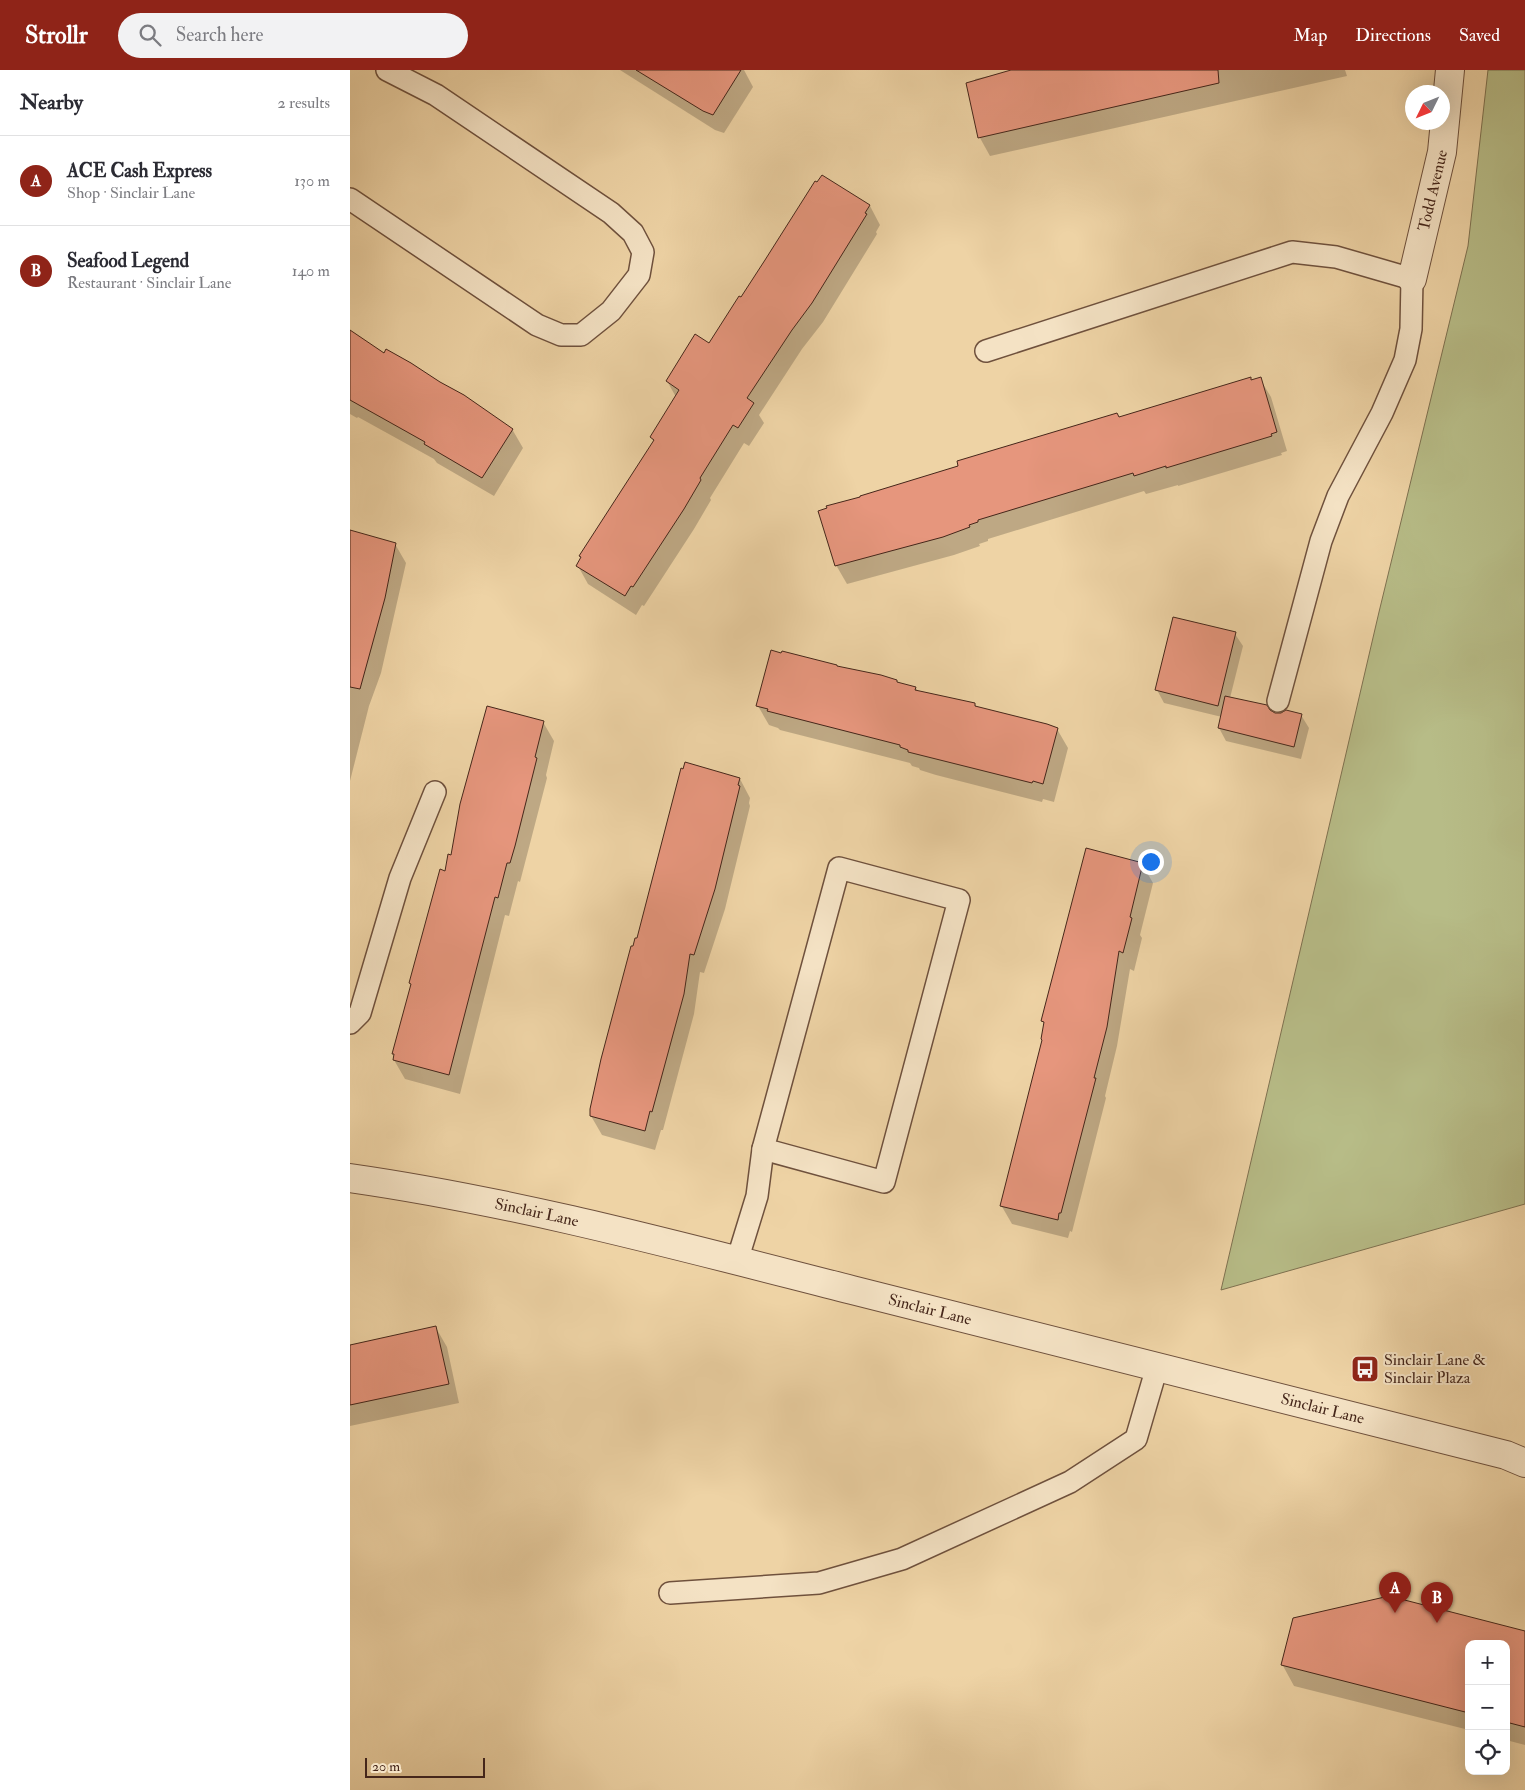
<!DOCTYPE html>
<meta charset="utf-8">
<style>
body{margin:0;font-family:"IM FELL Double Pica",serif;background:#f2f2f3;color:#2b2b33}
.controls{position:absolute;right:15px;bottom:15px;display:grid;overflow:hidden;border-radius:10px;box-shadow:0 5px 20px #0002}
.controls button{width:45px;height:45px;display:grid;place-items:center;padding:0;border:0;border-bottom:1px solid #e1e1e2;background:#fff;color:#2b2b33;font:25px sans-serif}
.compass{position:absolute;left:1055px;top:15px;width:45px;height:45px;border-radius:50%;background:#fff;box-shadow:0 5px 20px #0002;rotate:227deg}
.scale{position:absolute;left:15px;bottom:12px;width:120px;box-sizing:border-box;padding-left:5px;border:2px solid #45261a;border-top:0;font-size:14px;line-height:18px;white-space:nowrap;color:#45261a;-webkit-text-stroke:4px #f4e2c4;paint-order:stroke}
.you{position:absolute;left:800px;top:791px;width:18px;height:18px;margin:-12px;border:4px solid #fff;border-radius:50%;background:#1a73e8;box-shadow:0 0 0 8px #1a73e833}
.badge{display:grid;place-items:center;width:32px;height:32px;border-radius:50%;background:#8f2418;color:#fff;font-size:16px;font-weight:700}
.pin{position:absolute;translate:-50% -41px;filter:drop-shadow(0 1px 2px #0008)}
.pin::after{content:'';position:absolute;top:26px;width:18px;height:15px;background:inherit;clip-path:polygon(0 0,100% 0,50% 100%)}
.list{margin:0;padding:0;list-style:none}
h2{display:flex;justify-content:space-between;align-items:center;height:65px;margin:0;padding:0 20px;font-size:21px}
h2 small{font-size:16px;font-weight:400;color:#7c7c81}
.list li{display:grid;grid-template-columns:32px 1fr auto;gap:15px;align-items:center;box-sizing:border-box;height:90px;padding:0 20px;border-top:1px solid #e1e1e2}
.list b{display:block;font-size:19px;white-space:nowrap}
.list p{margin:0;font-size:16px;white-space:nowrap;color:#7c7c81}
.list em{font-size:16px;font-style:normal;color:#7c7c81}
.icon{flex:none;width:28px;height:28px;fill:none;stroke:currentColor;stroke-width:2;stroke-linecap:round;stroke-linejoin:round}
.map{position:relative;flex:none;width:1175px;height:1720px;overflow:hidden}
header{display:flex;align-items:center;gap:30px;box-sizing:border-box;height:70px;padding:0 25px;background:#8f2418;color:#fff}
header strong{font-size:24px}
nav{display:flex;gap:28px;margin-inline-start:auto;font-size:18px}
.search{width:350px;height:45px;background:#f2f2f3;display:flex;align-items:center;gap:12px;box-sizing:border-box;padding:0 18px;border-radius:28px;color:#7c7c81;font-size:19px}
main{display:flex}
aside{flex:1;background:#fff}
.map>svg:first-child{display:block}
.green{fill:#b7bc87;stroke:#7e7150}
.shadow{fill:#0003}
.building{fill:#e6967d;stroke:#45261a}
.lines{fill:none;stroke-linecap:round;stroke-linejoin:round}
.service-casing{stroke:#6f513d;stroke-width:24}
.minor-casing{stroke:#6f513d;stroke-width:30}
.tertiary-casing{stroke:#6f513d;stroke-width:30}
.service{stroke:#f4e2c4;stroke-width:21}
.minor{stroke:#f4e2c4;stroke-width:28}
.tertiary{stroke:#f4e2c4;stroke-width:28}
.labels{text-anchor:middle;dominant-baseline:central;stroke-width:4;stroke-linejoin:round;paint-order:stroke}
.street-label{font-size:16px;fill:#45261a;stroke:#f4e2c4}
.poi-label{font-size:16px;fill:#45261a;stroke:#f4e2c4;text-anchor:start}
</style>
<header>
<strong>Strollr</strong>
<div class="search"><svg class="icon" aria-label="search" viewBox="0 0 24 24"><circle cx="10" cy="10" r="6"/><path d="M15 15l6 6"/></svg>Search here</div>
<nav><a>Map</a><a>Directions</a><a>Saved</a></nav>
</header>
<main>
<aside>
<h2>Nearby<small>2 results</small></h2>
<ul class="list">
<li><span class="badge">A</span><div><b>ACE Cash Express</b><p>Shop · Sinclair Lane</p></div><em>130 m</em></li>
<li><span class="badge">B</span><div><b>Seafood Legend</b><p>Restaurant · Sinclair Lane</p></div><em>140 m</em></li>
</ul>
</aside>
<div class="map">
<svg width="1175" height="1720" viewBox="0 0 1175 1720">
<rect width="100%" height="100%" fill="#eed3a5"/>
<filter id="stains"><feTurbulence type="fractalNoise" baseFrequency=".004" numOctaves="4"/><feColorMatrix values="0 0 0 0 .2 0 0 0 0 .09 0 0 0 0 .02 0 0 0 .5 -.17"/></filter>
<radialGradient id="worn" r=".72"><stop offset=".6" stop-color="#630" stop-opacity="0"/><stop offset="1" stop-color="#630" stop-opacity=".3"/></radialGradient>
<polygon class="green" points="1138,0 1175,0 1175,1134 871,1220 1029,542 1118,176"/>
<g class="shadow">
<polygon points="270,0 394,0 403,17 374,63 365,60"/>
<polygon points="667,0 995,0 997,6 640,86 630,68 625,9"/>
<polygon points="472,106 520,136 530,155 526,162 527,164 473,252 452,279 409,345 414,353 399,376 394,373 360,428 361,430 344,459 294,536 292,535 286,545 238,514 228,496 304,372 301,367 326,327 317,311 359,275"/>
<polygon points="0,263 34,285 162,359 173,378 144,426 87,393 84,389 8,347 7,348 0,344"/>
<polygon points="910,309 921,327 937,381 931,383 932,385 828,416 828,415 796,424 794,421 638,469 638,471 629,474 630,476 604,485 497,514 486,495 769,349"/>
<polygon points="0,461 45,474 56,493 31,603 19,636 0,711"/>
<polygon points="885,564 893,576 880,628 925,644 951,645 959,658 951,689 876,671 869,658 872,647 814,633 807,620"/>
<polygon points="487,598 547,611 548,613 566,618 568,622 625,634 627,638 707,659 718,678 704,732 693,729 692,732 586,705 570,700 569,698 562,696 560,693 430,660 428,658 419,655 408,636"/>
<polygon points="193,652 204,671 196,705 197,708 170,812 168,811 159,846 155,845 110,1024 55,1009 44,990 45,986 44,984 62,916 61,913 95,803 102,787"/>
<polygon points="390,709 400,728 399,733 400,736 375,839 354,903 350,902 344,944 313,1060 311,1060 305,1080 252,1065 241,1046 284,878"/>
<polygon points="792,794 803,813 790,865 792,868 784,901 780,899 767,976 755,1026 756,1028 722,1162 720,1161 718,1168 662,1154 651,1135 693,971 695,955 693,951"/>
<polygon points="86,1258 97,1277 109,1333 0,1356 0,1277"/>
<polygon points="1175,1562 1175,1675 1156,1670 1156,1574 1119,1574 1119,1660 944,1616 932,1594"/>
</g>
<g class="building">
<polygon points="286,0 391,0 363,45 353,41"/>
<polygon points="661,0 868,0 869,13 628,68 616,13"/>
<polygon points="472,105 520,135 515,143 517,144 462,233 442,260 397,328 404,333 388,358 383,355 350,408 351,410 334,439 283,517 281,516 275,526 226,496 231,487 229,486 304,370 300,367 329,320 316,311 345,264 359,273 389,226 391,227 415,190 465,111 467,112"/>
<polygon points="0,260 34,283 36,279 61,293 90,312 114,325 163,359 132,408 74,374 75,372 0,330"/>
<polygon points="901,307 901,310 911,307 927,362 921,364 922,366 816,398 816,396 784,406 783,403 628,450 628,452 619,455 620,457 593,467 485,496 468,441 477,438 476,436 510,427 510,426 608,396 607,391 767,343 769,347"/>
<polygon points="0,460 46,473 35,528 10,619 0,617"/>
<polygon points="823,547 886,562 868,636 805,620"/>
<polygon points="421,580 431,583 432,581 487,595 487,596 531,605 547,610 547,612 566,617 565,620 625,633 625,636 697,654 708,658 693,714 683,711 682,713 558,682 558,680 550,677 550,675 417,641 418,639 406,636"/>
<polygon points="875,626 917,635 920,640 925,643 931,643 936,640 952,644 944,677 868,658"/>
<polygon points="137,636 194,651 185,687 187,688 165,776 160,793 157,793 148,828 145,827 99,1005 43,990 44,984 42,984 61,914 59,913 90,799 95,801 98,784 101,785 110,734"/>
<polygon points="335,692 390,708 388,715 390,716 365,819 344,885 340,884 334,924 302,1042 300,1041 295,1061 240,1046 240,1039 251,989 281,876 283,876 285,868 287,868 331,698 333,699"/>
<polygon points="736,778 793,793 780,847 782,848 773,883 769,881 757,957 744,1008 746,1008 711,1143 709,1143 708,1150 650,1136 692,970 691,969 694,952 691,951"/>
<polygon points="86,1256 99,1314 0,1335 0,1275"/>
<polygon points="1039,1526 1175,1561 1175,1657 1156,1652 1156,1574 1119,1574 1119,1643 931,1595 943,1548"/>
</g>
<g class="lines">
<defs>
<g id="service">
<polyline points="0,129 187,255 211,265 231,265 261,241 289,205 293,182 283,163 261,143 86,25 37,0"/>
<polyline points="636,281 942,182 986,187 1062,209 1061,259 1055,290 1032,343 988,426 971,471 928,631"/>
<polygon points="489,798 609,830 534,1112 413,1079"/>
<polyline points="0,953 10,943 50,808 85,722"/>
<polyline points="387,1191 407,1126 413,1079"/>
<polyline points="320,1523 469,1513 552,1489 720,1412 786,1369 807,1297"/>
</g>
<g id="minor">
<path id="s1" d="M1062,209L1092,82L1100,0"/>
</g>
<g id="tertiary">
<path id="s2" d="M0,1108C168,1132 337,1178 502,1220C720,1275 938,1330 1156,1385L1175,1393"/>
</g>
</defs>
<use href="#service" class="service-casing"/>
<use href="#minor" class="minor-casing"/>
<use href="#tertiary" class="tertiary-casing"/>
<use href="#service" class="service"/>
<use href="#minor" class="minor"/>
<use href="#tertiary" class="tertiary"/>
</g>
<defs>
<symbol id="bus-square" viewBox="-11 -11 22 22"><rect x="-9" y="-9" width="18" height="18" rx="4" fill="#8f2418" stroke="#f4e2c4"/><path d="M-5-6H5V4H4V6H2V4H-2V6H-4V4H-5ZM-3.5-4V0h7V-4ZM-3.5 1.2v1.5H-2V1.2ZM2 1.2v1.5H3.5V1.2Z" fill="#fff"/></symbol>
</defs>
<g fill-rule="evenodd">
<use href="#bus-square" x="999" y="1283" width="32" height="32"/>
</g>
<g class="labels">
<g class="street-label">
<text stroke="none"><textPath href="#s1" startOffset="91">Todd Avenue</textPath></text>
<text stroke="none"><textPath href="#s2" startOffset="190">Sinclair Lane</textPath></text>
<text stroke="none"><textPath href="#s2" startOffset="595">Sinclair Lane</textPath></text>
<text stroke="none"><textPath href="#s2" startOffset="1000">Sinclair Lane</textPath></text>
</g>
<g class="poi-label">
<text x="1034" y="1290">Sinclair Lane &amp;<tspan x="1034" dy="18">Sinclair Plaza</tspan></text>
</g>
</g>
<rect width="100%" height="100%" filter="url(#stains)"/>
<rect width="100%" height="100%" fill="url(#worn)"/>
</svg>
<div class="controls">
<button>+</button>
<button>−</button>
<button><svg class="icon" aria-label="locate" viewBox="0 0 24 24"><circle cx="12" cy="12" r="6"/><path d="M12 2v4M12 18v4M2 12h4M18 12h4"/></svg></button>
</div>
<svg class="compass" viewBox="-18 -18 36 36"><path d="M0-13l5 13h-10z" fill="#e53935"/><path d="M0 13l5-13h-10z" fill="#7c7c81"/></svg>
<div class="scale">20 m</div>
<div class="you"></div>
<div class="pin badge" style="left:1045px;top:1543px">A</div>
<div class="pin badge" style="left:1087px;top:1553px">B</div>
</div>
</main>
